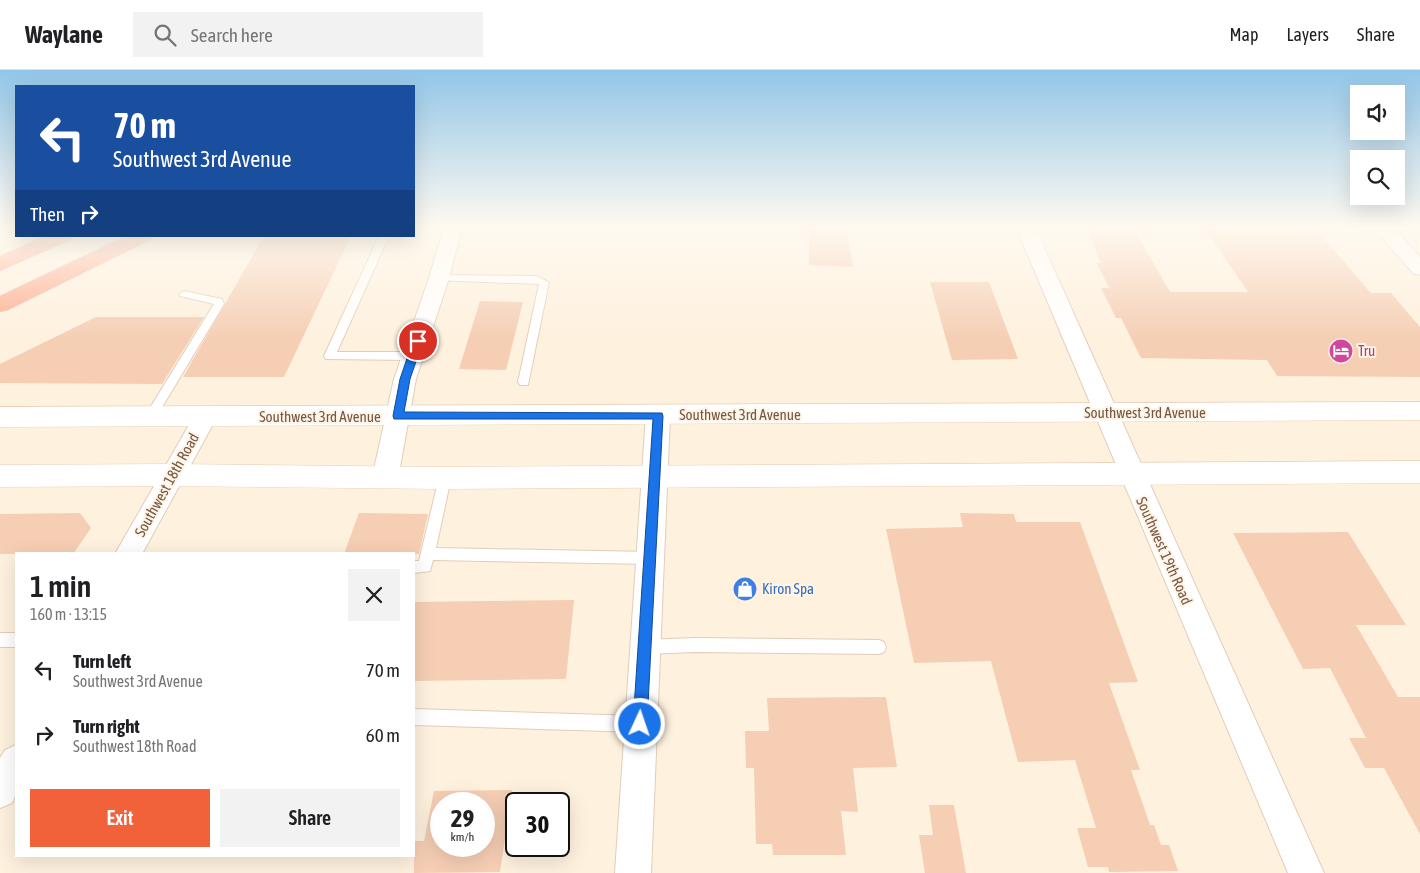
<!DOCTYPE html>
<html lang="en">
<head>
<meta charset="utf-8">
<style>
	body { margin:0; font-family:"Asap Condensed",sans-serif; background:#f2f2f2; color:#202124; height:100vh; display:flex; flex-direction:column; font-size:19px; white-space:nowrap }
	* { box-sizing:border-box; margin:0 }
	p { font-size:16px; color:#757577 }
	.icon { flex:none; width:28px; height:28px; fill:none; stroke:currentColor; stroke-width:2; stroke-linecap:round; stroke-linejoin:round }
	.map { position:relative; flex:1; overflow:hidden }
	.sheet { position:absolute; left:15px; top:482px; width:400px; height:305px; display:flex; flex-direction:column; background:#fff; border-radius:0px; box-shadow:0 5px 20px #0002 }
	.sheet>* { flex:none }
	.guide { position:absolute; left:15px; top:15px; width:400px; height:152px; border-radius:0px; box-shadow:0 5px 20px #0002; background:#1a4fa0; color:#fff; overflow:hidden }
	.tools { position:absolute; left:1350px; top:15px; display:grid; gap:10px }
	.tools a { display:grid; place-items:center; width:55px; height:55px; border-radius:0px; background:#fff; box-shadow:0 5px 20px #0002; font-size:25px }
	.speed { position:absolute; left:430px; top:722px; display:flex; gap:10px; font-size:25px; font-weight:700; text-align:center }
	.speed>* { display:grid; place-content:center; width:65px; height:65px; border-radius:50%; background:#fff; box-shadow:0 5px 20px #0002; line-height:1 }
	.speed small { font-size:12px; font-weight:400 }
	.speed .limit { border:2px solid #111; border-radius:8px; background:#fff; color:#111 }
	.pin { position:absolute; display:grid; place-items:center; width:42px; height:42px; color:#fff; margin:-21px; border:2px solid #fff; border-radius:50%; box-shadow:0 1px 5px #0007 }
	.me { position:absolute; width:55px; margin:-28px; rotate:3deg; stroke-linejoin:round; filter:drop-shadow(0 0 4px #0008) }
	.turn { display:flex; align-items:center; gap:18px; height:105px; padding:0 15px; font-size:22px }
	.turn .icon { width:65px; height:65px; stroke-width:2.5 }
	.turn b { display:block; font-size:35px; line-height:42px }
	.then { display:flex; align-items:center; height:48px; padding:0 15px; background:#0003; gap:10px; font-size:19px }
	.round { display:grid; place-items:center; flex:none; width:52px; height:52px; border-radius:0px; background:#f2f2f2 }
	.overview { display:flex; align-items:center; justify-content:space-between; height:85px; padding:0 15px }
	h1 { font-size:30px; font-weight:600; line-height:38px }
	.cta { display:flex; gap:10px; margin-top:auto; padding:10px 15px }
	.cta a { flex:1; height:58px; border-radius:0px; background:#f1623a; color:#fff; font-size:20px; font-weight:600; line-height:58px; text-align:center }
	.cta a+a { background:#f2f2f2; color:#202124 }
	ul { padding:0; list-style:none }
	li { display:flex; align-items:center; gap:15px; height:65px; padding:0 15px }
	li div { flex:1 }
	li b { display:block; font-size:19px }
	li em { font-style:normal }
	header { display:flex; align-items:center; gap:30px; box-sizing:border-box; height:70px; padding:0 25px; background:#fff; border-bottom:1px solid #e0e0e0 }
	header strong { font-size:24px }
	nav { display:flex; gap:28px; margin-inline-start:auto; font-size:18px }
	.search { width:350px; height:45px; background:#f2f2f2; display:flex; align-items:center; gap:12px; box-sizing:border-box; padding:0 18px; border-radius:0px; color:#757577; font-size:19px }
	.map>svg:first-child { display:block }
	.building { fill:#f5ceb4; fill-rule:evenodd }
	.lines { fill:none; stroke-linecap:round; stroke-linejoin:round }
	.service-casing { stroke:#e2cdba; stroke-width:2 }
	.minor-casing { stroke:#e2cdba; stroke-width:2 }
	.secondary-casing { stroke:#e9d0b9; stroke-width:1 }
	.motorway-casing { stroke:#ded6d2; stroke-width:1 }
	.service { fill:#fff; fill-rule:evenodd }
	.minor { fill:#fff; fill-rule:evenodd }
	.secondary { fill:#fff; fill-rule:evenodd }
	.motorway { fill:#fdac90; fill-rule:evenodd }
	.route { fill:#1a73e8; stroke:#114b97 }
	.labels { text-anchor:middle; stroke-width:4; stroke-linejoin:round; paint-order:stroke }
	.hotel-label { font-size:15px; fill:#b23c85; stroke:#fff5e6; text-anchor:start }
	.street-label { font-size:15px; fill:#755645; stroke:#fff5e6 }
	.shop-label { font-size:15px; fill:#366cbe; stroke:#fff5e6; text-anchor:start }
</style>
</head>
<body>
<header>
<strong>Waylane</strong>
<div class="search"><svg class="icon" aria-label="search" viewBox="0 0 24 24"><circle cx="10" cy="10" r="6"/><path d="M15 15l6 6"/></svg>Search here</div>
<nav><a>Map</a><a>Layers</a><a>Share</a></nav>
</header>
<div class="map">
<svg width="1420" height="803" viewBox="0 0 1420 803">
	<rect width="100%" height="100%" fill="#fef1de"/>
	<g class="building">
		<polygon points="809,157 846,157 853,197 809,195"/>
		<polygon points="1091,157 1133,157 1170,222 1248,222 1204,157 1314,157 1371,223 1391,223 1420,257 1420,307 1277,306 1267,290 1141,288 1121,248 1116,248 1101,218 1109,218 1097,193 1101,193 1089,163 1094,163"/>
		<polygon points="264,166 351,166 284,307 183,307"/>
		<polygon points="930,212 989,212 1018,289 952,290"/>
		<polygon points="480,231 523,232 506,300 459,299"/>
		<polygon points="96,247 204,247 162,314 0,313 0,294"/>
		<polygon points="80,443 91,458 73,484 0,484 0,444"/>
		<polygon points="359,443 428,444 419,484 344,484"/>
		<polygon points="960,443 1014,444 1016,452 1080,452 1138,612 1109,613 1140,700 1131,700 1150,755 1154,755 1161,775 1169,775 1178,801 1109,802 1108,797 1088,797 1077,758 1096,758 1075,690 1018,692 991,591 914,593 886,459 963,457"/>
		<polygon points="1348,462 1406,555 1356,555 1398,627 1420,627 1420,764 1384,698 1365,698 1349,668 1366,668 1330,598 1303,599 1233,463"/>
		<polygon points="574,530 566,609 414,611 414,532"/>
		<polygon points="886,627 897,697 853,698 858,742 841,741 846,785 773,785 772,774 756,774 754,698 746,698 745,661 769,661 767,628"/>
		<path d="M512 720 500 802 414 803V771H424L434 721ZM441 734H484V776H441Z"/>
		<polygon points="929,735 954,735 966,803 925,803 919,765 933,765"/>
	</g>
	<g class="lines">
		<defs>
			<g id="service">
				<polygon points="379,166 389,166 337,282 412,282 418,286 412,290 326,289 324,286"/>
				<polygon points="439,205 536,206 549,212 528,315 520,315 518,312 539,214 435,210 435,206"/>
				<polygon points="184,221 222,229 224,234 155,349 151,350 145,346 214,234 180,226 179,224"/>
				<polygon points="445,403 449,405 451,408 436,478 650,482 655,484 657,488 655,492 650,494 433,490 430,501 414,503 414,491 419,491 439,408 441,405"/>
				<rect x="0" y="563" width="16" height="14"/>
				<polygon points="695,568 879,570 884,572 886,577 884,582 879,584 695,582 645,584 640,582 638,577 640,572 645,570"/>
				<polygon points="414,639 640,646 646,649 648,654 646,659 640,662 414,655"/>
			</g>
			<g id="minor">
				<polygon points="444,157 462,157 449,208 416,309 398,408 394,415 385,418 376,415 372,408 394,309 429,208"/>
				<polygon points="1016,157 1035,157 1324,803 1288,803"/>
				<polygon points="1373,157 1393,157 1420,187 1420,205 1413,203"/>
				<polygon points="658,336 666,339 670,345 651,803 615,803 646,345 650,339"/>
				<polygon points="205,338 213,341 217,347 142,484 115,484 197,341"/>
				<polygon points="16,675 16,724 12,733 0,738 0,688 5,680"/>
			</g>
			<g id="secondary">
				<polygon points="1420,332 1420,350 0,357 0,337"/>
				<polygon points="1420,391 1420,413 445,419 172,416 0,417 0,395 172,394 445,397"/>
			</g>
			<g id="motorway">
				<polygon points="45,166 73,166 70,170 0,201 0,186"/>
				<polygon points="126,166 153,166 150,170 8,240 0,242 0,226"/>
			</g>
		</defs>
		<use href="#service" class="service-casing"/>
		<use href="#minor" class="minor-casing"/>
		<use href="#secondary" class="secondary-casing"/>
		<use href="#motorway" class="motorway-casing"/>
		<use href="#service" class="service"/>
		<use href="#minor" class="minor"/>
		<use href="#secondary" class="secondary"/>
		<use href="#motorway" class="motorway"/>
	</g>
	<linearGradient id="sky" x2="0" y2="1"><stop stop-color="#92c6e8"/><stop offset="0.58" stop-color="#fff9f0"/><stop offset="1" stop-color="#fff9f0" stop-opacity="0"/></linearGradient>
	<rect width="1420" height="270" fill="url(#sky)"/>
	<polygon class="route" points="418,267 423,271 410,309 404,342 662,343 663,346 647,654 645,659 640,661 635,659 633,654 653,349 394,349 393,346 400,309 413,271"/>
	<defs>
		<symbol id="hotel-disc" viewBox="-11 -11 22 22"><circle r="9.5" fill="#d1479c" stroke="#fff5e6"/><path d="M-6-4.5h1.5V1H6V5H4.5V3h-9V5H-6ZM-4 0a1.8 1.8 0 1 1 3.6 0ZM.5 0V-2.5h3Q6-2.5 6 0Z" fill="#fff"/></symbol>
		<symbol id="shop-disc" viewBox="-11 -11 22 22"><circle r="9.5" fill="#3f7fe0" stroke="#fff5e6"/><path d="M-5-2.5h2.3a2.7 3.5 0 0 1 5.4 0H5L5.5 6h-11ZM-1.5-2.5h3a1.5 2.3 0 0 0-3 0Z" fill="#fff"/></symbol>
	</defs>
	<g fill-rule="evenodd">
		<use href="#hotel-disc" x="1327" y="267" width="28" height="28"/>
		<use href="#shop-disc" x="731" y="505" width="28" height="28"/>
	</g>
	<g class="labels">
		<g class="hotel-label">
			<text x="1358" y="286">Tru</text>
		</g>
		<g class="street-label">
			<text x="1145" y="348">Southwest 3rd Avenue</text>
			<text x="740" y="350">Southwest 3rd Avenue</text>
			<text x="320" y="352">Southwest 3rd Avenue</text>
			<text transform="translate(167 415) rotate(-61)" y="5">Southwest 18th Road</text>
			<text transform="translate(1164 481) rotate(66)" y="5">Southwest 19th Road</text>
		</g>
		<g class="shop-label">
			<text x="762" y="524">Kiron Spa</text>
		</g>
	</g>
</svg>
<div class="tools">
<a><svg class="icon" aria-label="sound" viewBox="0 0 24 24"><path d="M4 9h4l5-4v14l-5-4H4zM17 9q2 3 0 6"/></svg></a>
<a><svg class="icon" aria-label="search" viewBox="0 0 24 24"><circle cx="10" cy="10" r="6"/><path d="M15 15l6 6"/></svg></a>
</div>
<div class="speed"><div>29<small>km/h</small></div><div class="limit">30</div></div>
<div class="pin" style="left:418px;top:271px;background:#d93025"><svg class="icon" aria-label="arrive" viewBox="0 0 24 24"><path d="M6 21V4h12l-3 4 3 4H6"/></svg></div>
<svg class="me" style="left:640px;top:654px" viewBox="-20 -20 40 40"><circle r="17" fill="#1a73e8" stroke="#fff" stroke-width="3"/><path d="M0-11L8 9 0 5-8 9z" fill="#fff"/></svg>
<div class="guide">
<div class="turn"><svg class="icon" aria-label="left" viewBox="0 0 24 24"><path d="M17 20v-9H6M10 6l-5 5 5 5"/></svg><div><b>70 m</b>Southwest 3rd Avenue</div></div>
<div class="then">Then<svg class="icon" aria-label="right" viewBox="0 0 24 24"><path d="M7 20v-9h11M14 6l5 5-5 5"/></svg></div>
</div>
<section class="sheet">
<div class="overview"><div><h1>1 min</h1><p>160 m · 13:15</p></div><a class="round"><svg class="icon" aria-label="close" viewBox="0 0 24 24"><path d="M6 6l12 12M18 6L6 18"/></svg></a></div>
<ul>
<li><svg class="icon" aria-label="left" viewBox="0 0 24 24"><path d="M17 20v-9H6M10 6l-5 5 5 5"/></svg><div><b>Turn left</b><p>Southwest 3rd Avenue</p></div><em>70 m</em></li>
<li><svg class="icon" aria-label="right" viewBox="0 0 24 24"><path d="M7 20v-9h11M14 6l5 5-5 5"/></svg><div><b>Turn right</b><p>Southwest 18th Road</p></div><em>60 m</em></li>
</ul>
<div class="cta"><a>Exit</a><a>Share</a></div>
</section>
</div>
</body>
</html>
